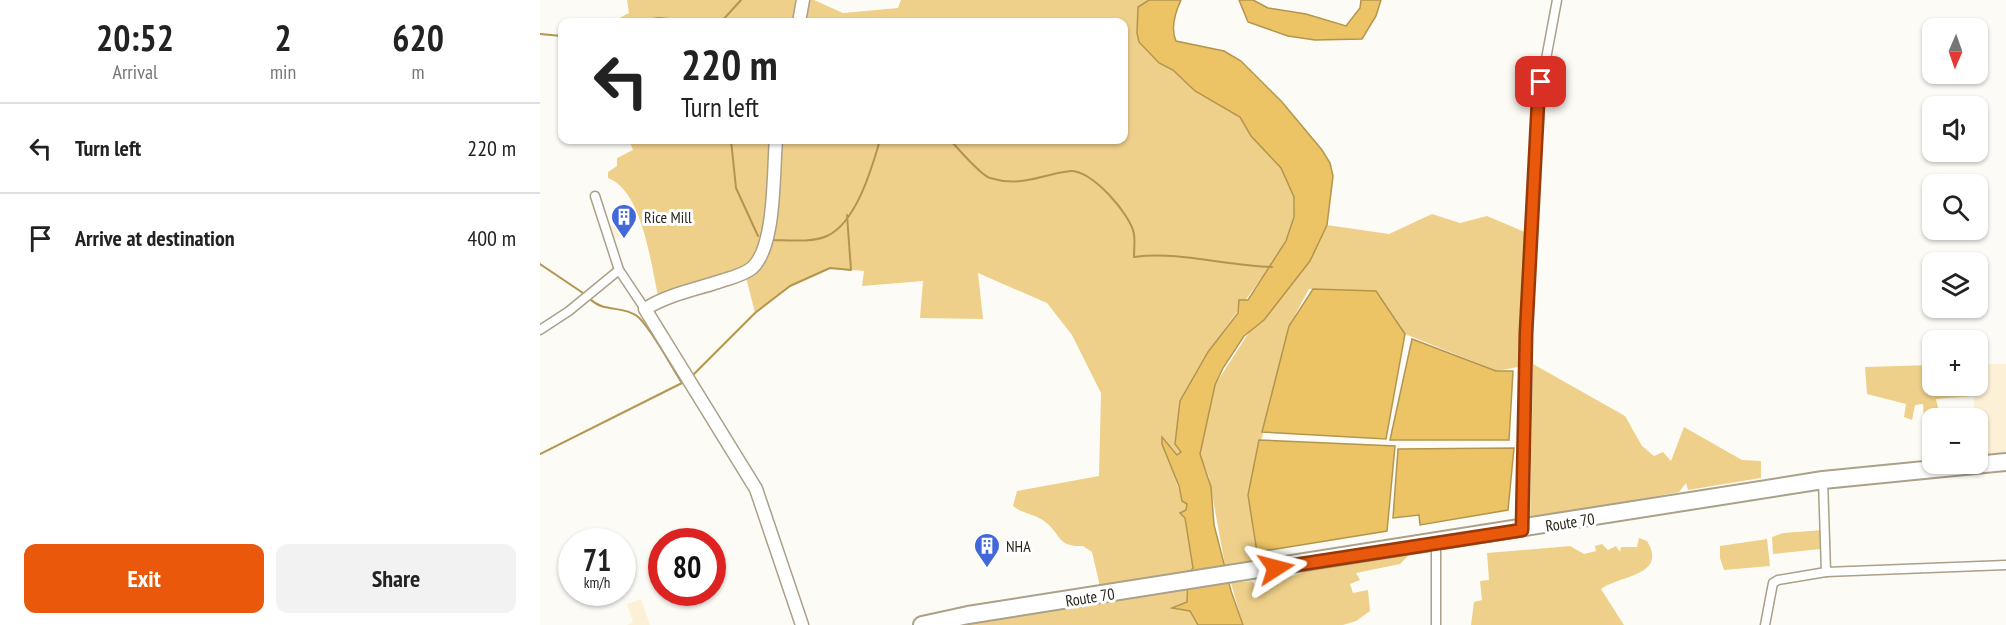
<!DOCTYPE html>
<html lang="en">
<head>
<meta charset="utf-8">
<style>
	body { margin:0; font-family:"PT Sans Narrow",sans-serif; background:#f2f2f2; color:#222; height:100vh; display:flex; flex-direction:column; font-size:22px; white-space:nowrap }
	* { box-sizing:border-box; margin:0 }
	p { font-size:20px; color:#767676 }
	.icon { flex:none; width:33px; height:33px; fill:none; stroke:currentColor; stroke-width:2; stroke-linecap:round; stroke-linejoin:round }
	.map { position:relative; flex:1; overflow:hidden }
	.panel { display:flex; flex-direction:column; background:#fff; width:540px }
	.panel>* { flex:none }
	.top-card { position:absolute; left:18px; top:18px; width:570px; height:126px; border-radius:12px; box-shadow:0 2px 4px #0004; background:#fff; color:#222; overflow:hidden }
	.needle { width:39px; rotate:182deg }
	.controls { position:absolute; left:1382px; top:18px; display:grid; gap:12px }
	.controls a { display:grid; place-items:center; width:66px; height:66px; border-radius:12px; background:#fff; box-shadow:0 2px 4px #0004; font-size:30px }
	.speed { position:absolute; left:18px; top:528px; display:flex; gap:12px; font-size:30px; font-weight:700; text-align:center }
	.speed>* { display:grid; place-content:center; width:78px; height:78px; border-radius:50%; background:#fff; box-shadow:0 2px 4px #0004; line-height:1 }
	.speed small { font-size:15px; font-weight:400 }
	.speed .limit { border:9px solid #d22; background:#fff; color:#111 }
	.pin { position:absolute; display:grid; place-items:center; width:51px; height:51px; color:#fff; margin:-26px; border-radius:12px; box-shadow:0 3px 9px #0006 }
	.me { position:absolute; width:66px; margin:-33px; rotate:81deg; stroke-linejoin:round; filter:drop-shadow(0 0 4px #0008) }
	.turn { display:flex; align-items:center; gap:21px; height:126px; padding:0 24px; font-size:27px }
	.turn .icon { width:78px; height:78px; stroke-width:2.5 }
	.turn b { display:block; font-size:42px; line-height:51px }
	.eta { display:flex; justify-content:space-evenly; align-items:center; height:102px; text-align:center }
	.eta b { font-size:36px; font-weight:600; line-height:42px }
	.primary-button { display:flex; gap:12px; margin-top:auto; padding:12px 24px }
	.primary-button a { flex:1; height:69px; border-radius:12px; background:#ea580c; color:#fff; font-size:24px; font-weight:600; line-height:69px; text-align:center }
	.primary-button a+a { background:#f2f2f2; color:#222 }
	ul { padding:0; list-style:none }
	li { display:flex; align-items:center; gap:18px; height:90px; padding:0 24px; border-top:2px solid #e0e0e0 }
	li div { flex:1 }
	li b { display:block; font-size:22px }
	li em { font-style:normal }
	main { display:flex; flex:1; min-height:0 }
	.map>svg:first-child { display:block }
	.built { fill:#fcf1d6 }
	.green { fill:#efd08a }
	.water { fill:#edc465; stroke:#b3954f; stroke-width:1.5 }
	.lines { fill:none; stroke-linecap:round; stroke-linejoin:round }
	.stream { stroke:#b3954f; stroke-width:2 }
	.street-casing { stroke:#aba088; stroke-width:11 }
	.secondary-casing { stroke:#aba088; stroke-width:15 }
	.highway-casing { stroke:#aba088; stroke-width:20 }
	.street { stroke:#fff; stroke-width:8 }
	.secondary { stroke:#fff; stroke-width:12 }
	.highway { stroke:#fff; stroke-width:16 }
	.route-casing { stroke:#983908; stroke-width:15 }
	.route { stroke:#ea580c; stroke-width:10 }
	.labels { text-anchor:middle; stroke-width:6; stroke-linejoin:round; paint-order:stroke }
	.poi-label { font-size:16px; fill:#2b271d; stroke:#fff; text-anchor:start }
	.street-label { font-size:16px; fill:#2b271d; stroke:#fff }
</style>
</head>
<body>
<main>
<section class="panel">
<div class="eta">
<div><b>20:52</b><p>Arrival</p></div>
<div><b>2</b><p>min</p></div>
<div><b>620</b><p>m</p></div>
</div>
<ul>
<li><svg class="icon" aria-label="left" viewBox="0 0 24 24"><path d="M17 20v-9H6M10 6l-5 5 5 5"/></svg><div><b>Turn left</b></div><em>220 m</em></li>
<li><svg class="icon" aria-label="arrive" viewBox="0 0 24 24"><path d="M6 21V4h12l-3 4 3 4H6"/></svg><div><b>Arrive at destination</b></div><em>400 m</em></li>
</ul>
<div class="primary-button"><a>Exit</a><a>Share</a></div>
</section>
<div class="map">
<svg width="1466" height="625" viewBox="0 0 1466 625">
	<rect width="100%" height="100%" fill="#fdfbf6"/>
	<g class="built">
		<polygon points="88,219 92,228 88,230 89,233 71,240 66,228"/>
		<polygon points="1437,364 1466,364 1466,452 1437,455 1433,386 1437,386"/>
		<polygon points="101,599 110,625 87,625 93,622 87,604"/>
	</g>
	<g class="green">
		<path d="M87 0H274L303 13 358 8 361 0H609L598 7 597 33 599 42 619 63 633 70 655 91 700 117 711 136 741 168 754 197 755 206 751 229 738 255 668 352 640 401 635 444 641 452 638 455 623 438 642 500 647 504 645 518 653 568 648 574 647 602 633 607 650 611 658 625H382L562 595 552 552 543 546C516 547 522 534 504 521 495 514 483 514 473 506L477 491 559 476 561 393 532 335 507 303 438 273 443 319 380 318 383 281 322 286 324 271 290 268 250 286 215 313 207 281 203 274 119 300C111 266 103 191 68 178V172L77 166V158L93 150 89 140H584V22H71L89 13Z"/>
		<polygon points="892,214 920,223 947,216 987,233 978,367 957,371 865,334 836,291 769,289 749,326 708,495 719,563 686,571 669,477 660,455 675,385 713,326 760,271 787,225 849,234"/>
		<polygon points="993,364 1085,416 1102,446 1114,456 1123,452 1131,461 1144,427 1202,460 1221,461 1221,478 1148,490 1146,483 1139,492 990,520"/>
		<polygon points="1392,365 1392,386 1433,386 1433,396 1396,399 1399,412 1392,421 1384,421 1383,404 1375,405 1372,420 1364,417 1366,404 1327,394 1325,367"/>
		<polygon points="1283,530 1280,549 1233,554 1232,537 1243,533"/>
		<path d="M1099 538 1107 541C1128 576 1080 575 1061 589L1084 625H931L934 602 942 600 940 581 949 580 947 553 1030 546 1044 554 1056 551 1055 546 1062 544 1068 550 1076 546 1080 552 1081 547H1097Z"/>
		<polygon points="1227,539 1230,566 1184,570 1180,558 1180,546"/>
		<path d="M872 552 860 564 816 573 820 580 810 584 813 593 828 590 830 611 816 621 803 625H703L691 583 712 581 719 591 729 590C745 568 842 557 872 552Z"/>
	</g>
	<g class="water">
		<path d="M609 0H641C635 13 630 28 636 41L684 51 701 61 742 102 782 150 790 163 793 176 787 225 770 261 724 320 704 336 683 368 675 385 660 454 671 487 674 525 691 591 703 625H658L650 611 632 608 647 602 648 574 653 568 645 518 640 513 646 510 647 504 642 501 639 486 622 444V437L637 455 641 452 635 444 640 401 668 352 698 313 699 300H708L746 241 754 217V197L741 168 711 136 700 117 655 91 633 70 619 63 599 42 597 33 598 7Z"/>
		<polygon points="699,0 713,0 728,8 766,14 806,26 820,8 821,0 841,0 836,16 822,39 775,40 748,36 708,22"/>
		<polygon points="773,289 836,291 865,334 846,439 722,432 749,326"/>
		<polygon points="872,339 956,371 973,371 969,440 850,440"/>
		<polygon points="719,440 855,446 847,531 717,552 708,495"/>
		<polygon points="974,448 968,510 880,525 879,515 853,518 858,449"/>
	</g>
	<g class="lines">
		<g class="stream">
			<polyline points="89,22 119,18 160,22"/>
			<polyline points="181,22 201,0"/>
			<polyline points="0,34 22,36"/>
			<polyline points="191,140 196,188 218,236"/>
			<path d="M410 140C419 149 439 174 450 178 482 188 501 174 531 171 552 170 591 215 594 234 595 241 594 250 594 257 641 251 685 266 732 267"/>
			<path d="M230 240C246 240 272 243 287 236 316 223 332 168 340 140"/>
			<polyline points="0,264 46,295"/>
			<polyline points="152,376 215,313 250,286 290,268 311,270 307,215"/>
			<path d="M0 454 142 383C132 368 110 326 97 316 82 305 64 313 50 299"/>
		</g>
		<defs>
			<g id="street">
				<polyline points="55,196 79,270 105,309"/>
				<polyline points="0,330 29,311 79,270"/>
				<polyline points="1283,480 1286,572 1466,565"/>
				<polyline points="982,529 986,333 998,102 1017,0"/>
				<polyline points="896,625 896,542"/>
				<polyline points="1225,625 1233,583 1238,580 1286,572"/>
			</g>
			<g id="secondary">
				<polyline points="259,22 263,0"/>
				<path d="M236 140C233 171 236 247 212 268 202 276 189 278 178 282 153 290 127 295 105 309L216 489 262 625"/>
			</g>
			<polyline id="highway" points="382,625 428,615 1283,480 1466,462"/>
		</defs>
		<use href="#street" class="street-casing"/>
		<use href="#secondary" class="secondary-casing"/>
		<use href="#highway" class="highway-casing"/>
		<use href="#street" class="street"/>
		<use href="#secondary" class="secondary"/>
		<use href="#highway" class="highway"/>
	</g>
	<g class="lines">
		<defs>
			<polyline id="route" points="736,568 982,530 986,333 998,102 1001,82"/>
		</defs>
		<use href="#route" class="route-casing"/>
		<use href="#route" class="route"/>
	</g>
	<defs>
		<symbol id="building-pin" viewBox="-11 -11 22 30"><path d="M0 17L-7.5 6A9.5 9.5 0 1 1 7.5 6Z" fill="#4268da" stroke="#fff"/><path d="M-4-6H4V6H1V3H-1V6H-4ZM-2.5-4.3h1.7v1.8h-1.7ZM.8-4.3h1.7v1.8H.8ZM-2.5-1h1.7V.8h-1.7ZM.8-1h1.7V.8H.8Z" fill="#fff"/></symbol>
	</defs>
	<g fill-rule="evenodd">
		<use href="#building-pin" x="69" y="202" width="30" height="40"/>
		<use href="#building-pin" x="432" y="531" width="30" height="40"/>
	</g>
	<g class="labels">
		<g class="poi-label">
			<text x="104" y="223">Rice Mill</text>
			<text x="466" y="552">NHA</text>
		</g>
		<g class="street-label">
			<text transform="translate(1030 522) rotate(-9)" y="6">Route 70</text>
			<text transform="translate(550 597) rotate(-9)" y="6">Route 70</text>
		</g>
	</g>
</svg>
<div class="controls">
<a><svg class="needle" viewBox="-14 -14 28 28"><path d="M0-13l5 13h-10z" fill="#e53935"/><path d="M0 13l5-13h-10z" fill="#767676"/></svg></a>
<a><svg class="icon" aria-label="sound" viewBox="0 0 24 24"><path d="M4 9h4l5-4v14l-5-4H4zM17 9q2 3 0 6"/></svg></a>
<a><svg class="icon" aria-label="search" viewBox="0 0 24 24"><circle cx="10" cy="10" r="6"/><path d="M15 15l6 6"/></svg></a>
<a><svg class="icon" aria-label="layers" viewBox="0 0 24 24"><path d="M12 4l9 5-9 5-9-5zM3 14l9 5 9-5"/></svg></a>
<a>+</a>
<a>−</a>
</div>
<div class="speed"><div>71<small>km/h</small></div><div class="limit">80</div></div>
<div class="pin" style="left:1001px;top:82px;background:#d93025"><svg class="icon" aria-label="arrive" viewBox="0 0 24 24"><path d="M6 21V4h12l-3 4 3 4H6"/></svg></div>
<svg class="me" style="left:736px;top:568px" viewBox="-20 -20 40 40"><path d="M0-17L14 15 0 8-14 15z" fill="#ea580c" stroke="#fff" stroke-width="4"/></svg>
<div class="top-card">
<div class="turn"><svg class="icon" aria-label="left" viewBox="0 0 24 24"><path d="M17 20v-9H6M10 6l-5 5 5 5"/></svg><div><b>220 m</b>Turn left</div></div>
</div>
</div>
</main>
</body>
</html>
